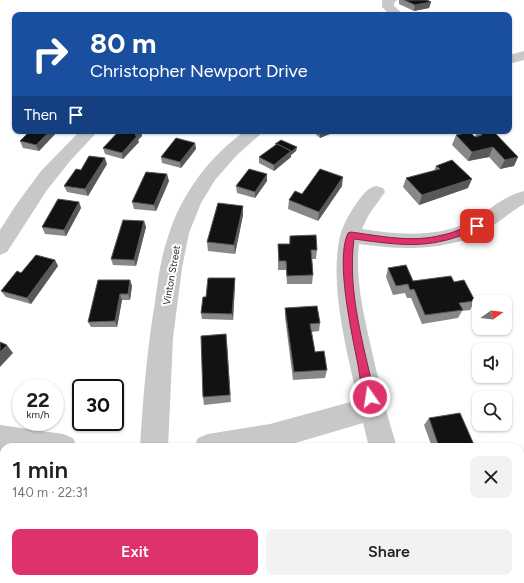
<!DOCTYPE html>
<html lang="en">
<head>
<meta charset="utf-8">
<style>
	body { margin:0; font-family:Figtree,sans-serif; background:#f2f2f2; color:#202124; height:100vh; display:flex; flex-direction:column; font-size:15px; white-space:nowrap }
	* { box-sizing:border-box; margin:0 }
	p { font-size:13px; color:#757577 }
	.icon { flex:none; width:22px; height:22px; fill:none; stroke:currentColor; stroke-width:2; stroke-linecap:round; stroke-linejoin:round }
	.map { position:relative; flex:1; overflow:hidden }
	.side { position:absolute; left:0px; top:443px; width:524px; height:140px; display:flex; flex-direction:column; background:#fff; border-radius:12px 12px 0 0; box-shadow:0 1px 3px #0004 }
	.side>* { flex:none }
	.banner { position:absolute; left:12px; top:12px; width:500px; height:122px; border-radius:8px; box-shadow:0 1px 3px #0004; background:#1a4fa0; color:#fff; overflow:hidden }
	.needle { width:26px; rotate:76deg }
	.tools { position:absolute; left:472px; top:295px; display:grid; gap:8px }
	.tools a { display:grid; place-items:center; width:40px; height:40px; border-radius:8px; background:#fff; box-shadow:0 1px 3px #0004; font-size:20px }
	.speed { position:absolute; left:12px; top:379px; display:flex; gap:8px; font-size:20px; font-weight:700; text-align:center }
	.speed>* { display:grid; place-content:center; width:52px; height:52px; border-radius:50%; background:#fff; box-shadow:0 1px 3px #0004; line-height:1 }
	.speed small { font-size:10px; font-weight:400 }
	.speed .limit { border:2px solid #111; border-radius:6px; background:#fff; color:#111 }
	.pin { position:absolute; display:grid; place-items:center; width:34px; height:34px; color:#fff; margin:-17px; border-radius:8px; box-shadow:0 2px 6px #0006 }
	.me { position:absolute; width:44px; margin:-22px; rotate:347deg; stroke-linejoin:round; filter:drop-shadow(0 0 3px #0008) }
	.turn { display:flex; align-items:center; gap:14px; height:84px; padding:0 12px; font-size:18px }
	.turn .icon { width:52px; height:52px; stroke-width:2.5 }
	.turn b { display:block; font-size:28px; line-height:34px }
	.then { display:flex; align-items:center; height:38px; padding:0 12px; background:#0003; gap:8px; font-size:15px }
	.round { display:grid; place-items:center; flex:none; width:42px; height:42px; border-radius:8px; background:#f2f2f2 }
	.headline { display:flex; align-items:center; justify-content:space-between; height:68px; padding:0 12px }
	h1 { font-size:24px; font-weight:600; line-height:30px }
	.button { display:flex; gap:8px; margin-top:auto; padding:8px 12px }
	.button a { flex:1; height:46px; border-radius:8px; background:#de326d; color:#fff; font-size:16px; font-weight:600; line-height:46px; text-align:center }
	.button a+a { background:#f2f2f2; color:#202124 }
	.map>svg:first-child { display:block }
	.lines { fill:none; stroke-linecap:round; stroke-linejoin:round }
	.minor { fill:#c8c8c8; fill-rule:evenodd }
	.wall { fill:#888 }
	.shaded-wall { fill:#595959 }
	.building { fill:#121212; stroke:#595959 }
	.route { fill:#de326d; stroke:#902047 }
	.labels { text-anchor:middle; stroke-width:4; stroke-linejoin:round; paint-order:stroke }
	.street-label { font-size:10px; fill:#2b2b2b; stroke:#fff }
</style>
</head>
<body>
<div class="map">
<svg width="524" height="583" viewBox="0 0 524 583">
	<rect width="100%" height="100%" fill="#fff"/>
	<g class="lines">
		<g class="minor">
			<polygon points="382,0 397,0 394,3 394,6 404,15 390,15 382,7"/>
			<polygon points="524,51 524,60 509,64 509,55"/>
			<polygon points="80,131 98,131 70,161 47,190 7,252 0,255 0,230 16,205 41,171"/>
			<path d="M245 131H264L237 155 215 180 201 203 189 233 182 268 173 338 168 447H140C143 398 147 350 155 302 158 279 161 256 169 234 182 193 210 156 245 131Z"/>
			<path d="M376 186 383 188 385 192 368 216 362 229C398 235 437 238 471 221 489 211 503 196 524 191V204C510 212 499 223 486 230 447 252 402 250 359 244 355 277 363 311 370 343 378 378 386 413 397 447H369L363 423 282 447H194L198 438 208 434 270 424 358 400C347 353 329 284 340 236 343 225 349 214 356 204 362 196 367 188 376 186Z"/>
			<polygon points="0,425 63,434 73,438 77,447 4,447 4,452 0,451"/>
			<rect x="143" y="579" width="32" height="4"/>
			<polygon points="410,579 442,579 443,583 411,583"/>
		</g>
	</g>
	<g class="wall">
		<polygon points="399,0 427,0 431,2 429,8 414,11 399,4"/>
		<polygon points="30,131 58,131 39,151 23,148 20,141"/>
		<polygon points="123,131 141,131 142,136 138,140 139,142 123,159 105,154 103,148"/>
		<polygon points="312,131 337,131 320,138"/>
		<polygon points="477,131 493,131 518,157 514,166 500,169 489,157 468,161 452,145 456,135 475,137"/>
		<polygon points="195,143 196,149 181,168 162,163 161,157"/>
		<polygon points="297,147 296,151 291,155 291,157 274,171 259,163 259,157"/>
		<polygon points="107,164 88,196 67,192 64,186 81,170"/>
		<polygon points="436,166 468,188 419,205 403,187 406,178 434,171"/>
		<polygon points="267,174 267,181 255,198 237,193 236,186"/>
		<polygon points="169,181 156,211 134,209 132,202"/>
		<polygon points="342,186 318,221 288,209 289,200 302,194"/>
		<polygon points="79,202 81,208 66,236 45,234 42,227"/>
		<polygon points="243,206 243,215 235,254 208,251 207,242"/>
		<polygon points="144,221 146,227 136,266 113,265 111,259"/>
		<polygon points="290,236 317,250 316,259 312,259 313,275 312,284 287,284 286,270 278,270 278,244 289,244"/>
		<polygon points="55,260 58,266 31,304 6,297 1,291 21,273"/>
		<polygon points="388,268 413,281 454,282 475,301 470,310 462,311 458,318 422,324 411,298 407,298 405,293 393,295 386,277"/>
		<polygon points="235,278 235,284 233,320 202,319 201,313 206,297"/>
		<polygon points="130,280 132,286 130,300 122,300 117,327 91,327 88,322"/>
		<polygon points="285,308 320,323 319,331 312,332 315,352 327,370 325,378 293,380 285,317"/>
		<polygon points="227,342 231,402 204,405 203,397"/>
		<polygon points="429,418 475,447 432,447 424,425"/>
		<polygon points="330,579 385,579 386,583 331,583"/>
	</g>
	<g class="shaded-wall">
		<polygon points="431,2 429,8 414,11 415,5"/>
		<polygon points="50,131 58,131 39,151 36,145"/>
		<polygon points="139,131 141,131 142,136 138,140 139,142 123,159 122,153"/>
		<polygon points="320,131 337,131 320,138"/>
		<polygon points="195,143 196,149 181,168 180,162"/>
		<polygon points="297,147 296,151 291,155 291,157 274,171 274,165 291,151"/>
		<polygon points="493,147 489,157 468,161 472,152"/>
		<polygon points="518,157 514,166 500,169 505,160"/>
		<polygon points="105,158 107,164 88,196 85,189"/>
		<polygon points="167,174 169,181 156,211 154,205"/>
		<polygon points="267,174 267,181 255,198 255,192"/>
		<polygon points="343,177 342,186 318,221 319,212"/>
		<polygon points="472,179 468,188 419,205 422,195"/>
		<polygon points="79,202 81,208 66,236 64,230"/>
		<polygon points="243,206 243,215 235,254 234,245"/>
		<polygon points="144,221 146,227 136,266 134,260"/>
		<polygon points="55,260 58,266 31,304 27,298"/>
		<polygon points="235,278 235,284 233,320 232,314"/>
		<polygon points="130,280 132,286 130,300 128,294"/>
		<polygon points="120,294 122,300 117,327 115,321"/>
		<polygon points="7,345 13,353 0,367 0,352"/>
	</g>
	<g class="building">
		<polygon points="404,0 427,0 431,2 415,5"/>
		<polygon points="30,131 50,131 36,145 20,141"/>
		<polygon points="119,131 122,132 123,131 139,131 135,135 137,136 122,153 103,148"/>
		<polygon points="478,131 493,131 518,157 505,160 493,147 472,152 456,135 470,132 475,137 482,135"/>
		<polygon points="176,138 195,143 180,162 161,157"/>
		<polygon points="281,140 297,147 291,152 291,151 277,144 275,144"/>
		<polygon points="277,144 291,151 274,165 259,157"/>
		<polygon points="89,156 105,158 85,189 64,186 76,169 81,170"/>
		<polygon points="452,160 472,179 422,195 406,178 440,169 436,166"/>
		<polygon points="249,169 267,174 255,192 236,186"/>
		<polygon points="320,169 343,177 319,212 289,200 295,191 302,194"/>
		<polygon points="146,172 167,174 154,205 132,202"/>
		<polygon points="58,199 79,202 64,230 42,227"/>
		<polygon points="218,203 243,206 234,245 207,242"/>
		<polygon points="123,220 144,221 134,260 111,259"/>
		<polygon points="316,235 317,250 311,250 313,275 287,276 286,261 279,261 278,244 290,244 290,236"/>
		<polygon points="36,255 55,260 27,298 1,291 17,271 21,273"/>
		<polygon points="406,265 413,281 451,276 454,282 464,280 475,301 459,303 463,310 425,315 414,289 410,290 408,284 396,286 388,268"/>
		<polygon points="208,278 235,278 232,314 201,313 203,297 206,297"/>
		<polygon points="98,280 130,280 128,294 120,294 115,321 88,322"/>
		<polygon points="317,306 320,323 310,324 315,352 324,351 327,370 294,372 285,308"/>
		<polygon points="226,334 230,395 203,397 201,336"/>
		<polygon points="0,342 7,345 0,352"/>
		<polygon points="460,413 475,447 439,447 429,418"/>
		<polygon points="333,579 385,579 386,583 335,583"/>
	</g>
	<path class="route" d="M477 223 481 226 480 228C431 250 406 246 354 239 347 292 364 346 375 397L373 401 370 402 366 401C361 390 360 376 358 365 352 334 335 260 348 233L351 232C381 236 412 243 442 235 455 233 465 226 477 223Z"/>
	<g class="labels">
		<g class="street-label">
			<text transform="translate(171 275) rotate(-80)" y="4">Vinton Street</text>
		</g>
	</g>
</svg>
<div class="tools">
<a><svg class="needle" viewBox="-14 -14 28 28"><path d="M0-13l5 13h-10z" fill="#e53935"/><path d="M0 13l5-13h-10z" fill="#757577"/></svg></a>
<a><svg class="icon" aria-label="sound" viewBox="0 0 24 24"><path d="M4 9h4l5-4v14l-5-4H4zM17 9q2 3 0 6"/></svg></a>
<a><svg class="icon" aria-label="search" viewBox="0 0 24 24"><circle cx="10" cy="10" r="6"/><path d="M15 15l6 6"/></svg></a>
</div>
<div class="speed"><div>22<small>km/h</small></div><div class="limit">30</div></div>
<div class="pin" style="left:477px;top:226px;background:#d93025"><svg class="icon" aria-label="arrive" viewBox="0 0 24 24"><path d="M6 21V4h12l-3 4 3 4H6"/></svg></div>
<svg class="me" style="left:370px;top:397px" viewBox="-20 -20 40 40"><circle r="17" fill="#de326d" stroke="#fff" stroke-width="3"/><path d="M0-11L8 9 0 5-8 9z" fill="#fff"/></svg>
<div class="banner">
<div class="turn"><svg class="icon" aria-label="right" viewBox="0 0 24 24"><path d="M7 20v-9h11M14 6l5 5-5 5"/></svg><div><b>80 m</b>Christopher Newport Drive</div></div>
<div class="then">Then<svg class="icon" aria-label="arrive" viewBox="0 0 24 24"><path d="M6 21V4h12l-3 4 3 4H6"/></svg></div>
</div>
<section class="side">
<div class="headline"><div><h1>1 min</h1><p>140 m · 22:31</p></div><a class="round"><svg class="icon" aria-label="close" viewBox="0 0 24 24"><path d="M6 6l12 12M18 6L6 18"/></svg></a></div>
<div class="button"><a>Exit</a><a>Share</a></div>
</section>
</div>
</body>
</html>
